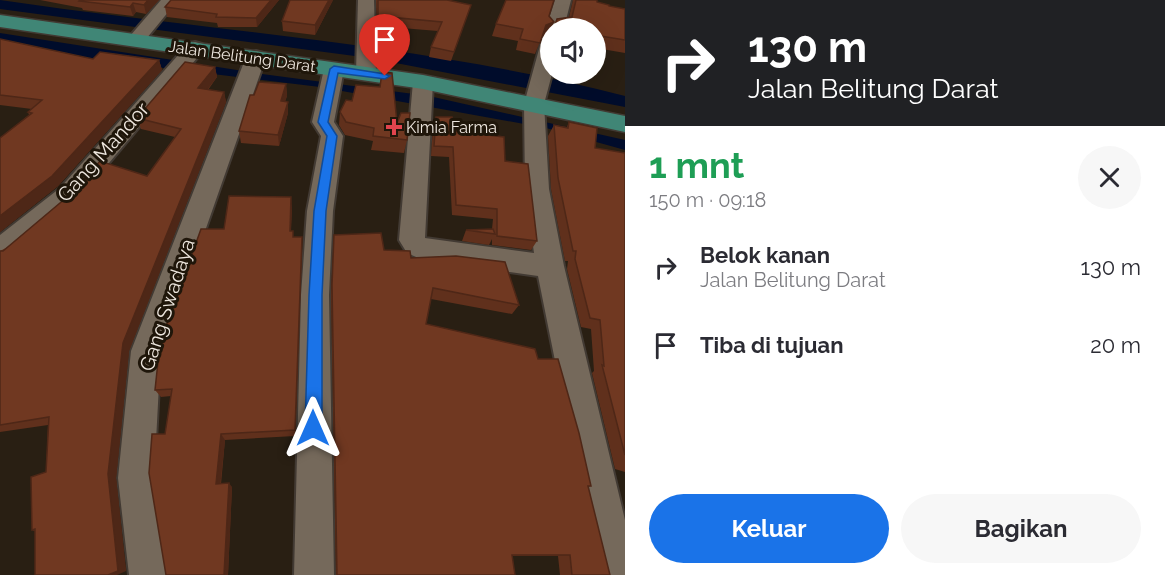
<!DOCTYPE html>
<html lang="id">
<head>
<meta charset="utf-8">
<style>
	body { margin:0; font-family:Raleway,sans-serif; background:#f7f7f7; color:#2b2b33; height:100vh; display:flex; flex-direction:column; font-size:22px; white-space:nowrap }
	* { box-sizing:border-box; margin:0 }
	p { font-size:20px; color:#7c7c81 }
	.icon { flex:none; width:33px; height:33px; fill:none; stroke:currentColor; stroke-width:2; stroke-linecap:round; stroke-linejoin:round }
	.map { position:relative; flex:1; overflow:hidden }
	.drawer { display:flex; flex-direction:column; background:#fff; width:540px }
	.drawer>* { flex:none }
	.hud { background:#202124; color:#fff; overflow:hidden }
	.fabs { position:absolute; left:540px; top:18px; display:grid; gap:12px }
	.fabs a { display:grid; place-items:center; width:66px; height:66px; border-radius:50%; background:#fff; box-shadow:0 6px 24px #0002; font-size:30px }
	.pin { position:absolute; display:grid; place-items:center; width:51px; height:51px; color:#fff; margin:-62px -26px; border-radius:50% 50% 50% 0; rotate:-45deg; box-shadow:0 0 6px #0007 }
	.pin .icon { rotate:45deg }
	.me { position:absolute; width:66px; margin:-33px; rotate:0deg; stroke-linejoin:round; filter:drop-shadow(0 0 4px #0008) }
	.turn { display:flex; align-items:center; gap:21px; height:126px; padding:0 24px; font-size:27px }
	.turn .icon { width:78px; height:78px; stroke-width:2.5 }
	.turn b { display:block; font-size:42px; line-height:51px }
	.round { display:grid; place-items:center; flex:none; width:63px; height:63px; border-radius:32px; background:#f7f7f7 }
	.headline { display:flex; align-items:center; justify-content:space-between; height:102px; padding:0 24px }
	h1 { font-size:36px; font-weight:700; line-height:45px; color:#1e9e55 }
	.button { display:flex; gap:12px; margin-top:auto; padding:12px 24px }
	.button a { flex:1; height:69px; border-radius:36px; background:#1a73e8; color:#fff; font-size:24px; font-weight:700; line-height:69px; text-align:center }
	.button a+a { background:#f7f7f7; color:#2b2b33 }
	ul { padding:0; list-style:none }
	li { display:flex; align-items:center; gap:18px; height:78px; padding:0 24px }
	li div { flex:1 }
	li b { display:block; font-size:22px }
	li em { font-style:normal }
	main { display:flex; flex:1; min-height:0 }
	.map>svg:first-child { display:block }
	.water { fill:#000c2b }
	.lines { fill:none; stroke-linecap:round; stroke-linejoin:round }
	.minor-casing { stroke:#423a33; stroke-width:4 }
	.primary-casing { stroke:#423a33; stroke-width:3 }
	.minor { fill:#75695b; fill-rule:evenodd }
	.primary { fill:#408676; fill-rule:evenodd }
	.wall { fill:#60301c }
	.shaded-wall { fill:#4e2717 }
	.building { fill:#703821; stroke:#4e2717; stroke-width:1.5 }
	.route { fill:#1a73e8; stroke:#114b97; stroke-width:1.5 }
	.health-dot { fill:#e0444e; stroke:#1f160a; stroke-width:2 }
	.labels { text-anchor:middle; stroke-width:6; stroke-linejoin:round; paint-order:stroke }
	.far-street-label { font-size:16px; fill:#eee7df; stroke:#1f160a }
	.far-poi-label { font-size:16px; fill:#eee7df; stroke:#1f160a; text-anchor:start }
	.street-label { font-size:20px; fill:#eee7df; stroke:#1f160a }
</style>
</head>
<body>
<main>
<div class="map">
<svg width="625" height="575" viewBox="0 0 625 575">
	<rect width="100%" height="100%" fill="#291f13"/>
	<g class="water">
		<path d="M0 0C208 31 420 43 625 96V107L370 58 0 9Z"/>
		<polygon points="0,33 262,74 429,96 625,140 625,150 546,128 320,87 40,53 0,46"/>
	</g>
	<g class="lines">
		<defs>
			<g id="minor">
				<polygon points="161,0 178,0 142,44 130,44 127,40 130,36"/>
				<polygon points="358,0 374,0 376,73 373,77 359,77 356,73"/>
				<polygon points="555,0 571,0 564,28 550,28 550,32 546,28"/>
				<polygon points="550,36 552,74 544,104 549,189 564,266 625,520 625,575 598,575 538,276 423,260 407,253 399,240 413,82 416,78 430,78 433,82 425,238 534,253 525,189 524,104 541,42 543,38"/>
				<polygon points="195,42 202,44 204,48 202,52 78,200 10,258 0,261 0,235 60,188 188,44"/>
				<polygon points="256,51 263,53 266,57 163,351 160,366 154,478 169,575 129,575 118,478 131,351 246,57 249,53"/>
				<polygon points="334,63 341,65 344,69 334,122 343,136 333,211 329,295 334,575 294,575 301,295 307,211 321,136 312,122 324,69 327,65"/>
			</g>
			<polygon id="primary" points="0,15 423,75 625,116 625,132 423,89 0,27"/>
		</defs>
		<use href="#minor" class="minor-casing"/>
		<use href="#primary" class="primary-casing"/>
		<use href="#minor" class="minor"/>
		<use href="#primary" class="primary"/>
	</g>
	<g class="wall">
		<polygon points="40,0 159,0 146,14 136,12 133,16 83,10 82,8"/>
		<polygon points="279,0 257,27 218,27 217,23 167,17 165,7"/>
		<polygon points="333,0 315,35 283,31 282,21"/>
		<polygon points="376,0 448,0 471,5 451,61 429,57 431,47 438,31 377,26"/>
		<polygon points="573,0 597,0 597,2 609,6 625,9 625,53 596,48 596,49 596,28 553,28 557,19 569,17"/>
		<polygon points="549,16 554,22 551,28 550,28 549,34 542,37 535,54 516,50 518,41 492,36 496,24"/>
		<polygon points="0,39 93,59 159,60 162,70 58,186 0,232 0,138 29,115 28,112 32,109 0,105"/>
		<polygon points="215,67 217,77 208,90 224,92 226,102 129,351 116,478 126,571 32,530 46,472 48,425 0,432 0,251 147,176 175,137 141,129 137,118"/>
		<polygon points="286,84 287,96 285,101 288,113 279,146 241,143 239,131 254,95"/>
		<polygon points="340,112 397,123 407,140 404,153 371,150 373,141 345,135 339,125"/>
		<polygon points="436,117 455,131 505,161 537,241 531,250 492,245 492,239 489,245 462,241 466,230 492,229 493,219 452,215 449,157 431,156 433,127"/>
		<polygon points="569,122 595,148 625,153 625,472 615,469 592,373 594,371 591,329 581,327 567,269 568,261 565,261 551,189 548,136 554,125 567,127"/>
		<polygon points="292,208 291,231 293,237 302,237 302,247 295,436 225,440 221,484 232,487 228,575 165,434 171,396 161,397 155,390"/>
		<polygon points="334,235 411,258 519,305 512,314 431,299 426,324 538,359 591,486 588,487 610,575 560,575 558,556 512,556 515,575 336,575 331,295"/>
	</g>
	<g class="shaded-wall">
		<polygon points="148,0 159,0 146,14 144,5"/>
		<polygon points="271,0 279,0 257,27 256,18"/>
		<polygon points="329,0 333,0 315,35 315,25"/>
		<polygon points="133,3 136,12 133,16 130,7"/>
		<polygon points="554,22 551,28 550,28 549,34 541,37 546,25"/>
		<polygon points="159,60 162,70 58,186 0,232 0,216"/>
		<polygon points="215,67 217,77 200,99 198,88"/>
		<polygon points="286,84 287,96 282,112 281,101"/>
		<polygon points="224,92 226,102 129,351 116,478 126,571 117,575 108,575 108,474 123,343"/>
		<polygon points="288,102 288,113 279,146 278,135"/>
		<polygon points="291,197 292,208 290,242 290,231"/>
		<polygon points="302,237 302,247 295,436 295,430"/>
		<polygon points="221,434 225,440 220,488 216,484"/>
		<polygon points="229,483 232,487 228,575 224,575"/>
	</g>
	<g class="building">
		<polygon points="80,0 148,0 144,5 133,3 130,7 79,1"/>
		<polygon points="171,0 271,0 256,18 216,17 217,14 165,7"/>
		<polygon points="290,0 329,0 315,25 282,21"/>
		<polygon points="378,0 447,0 471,5 454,52 431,47 442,22 378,16"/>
		<polygon points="506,0 554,0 549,16 554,22 546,25 540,43 520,39 523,29 496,24"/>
		<polygon points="576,0 597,0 597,2 609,5 609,6 625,9 625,40 601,36 599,43 596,42 596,28 557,28 556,22 557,19 572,17"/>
		<polygon points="0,39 93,59 100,52 159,60 52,176 0,216 0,138 32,113 28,112 42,100 0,95"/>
		<polygon points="185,62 215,67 198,88 224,92 123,343 108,474 118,571 108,575 35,575 35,529 32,530 31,477 46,472 49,417 0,425 0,251 3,251 73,192 100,161 147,176 181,129 137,118"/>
		<polygon points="382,72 392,73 397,123 401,113 410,113 407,140 373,136 374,128 346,122 340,112 346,100 352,101 356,85 380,87"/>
		<polygon points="259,82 286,84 281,101 288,102 278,135 239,131 250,95 254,95"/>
		<polygon points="436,117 452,117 455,131 504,137 505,161 528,164 537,241 497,236 497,209 456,205 453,147 434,146"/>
		<polygon points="569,122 597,128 595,148 625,153 625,455 602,365 604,366 600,320 590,318 575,259 576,251 573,251 558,178 554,125 568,128"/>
		<polygon points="229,196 291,197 290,231 293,231 293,237 302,237 295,430 221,434 216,484 229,483 224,575 166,575 149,473 152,434 165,434 172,389 155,390 160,343 201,229 224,229"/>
		<polygon points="493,229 495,234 466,230"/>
		<polygon points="381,233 384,250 410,251 411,258 456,256 505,262 519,305 433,288 426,324 535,349 538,359 558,359 579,433 591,486 588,486 610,575 572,575 570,555 512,555 515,575 337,575 332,285 334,235"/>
	</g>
	<polygon class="route" points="334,66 385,74 390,76 385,79 338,73 328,122 337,136 326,211 322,295 322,428 319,433 313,436 308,433 305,428 309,295 314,211 327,136 318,122 330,69"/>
	<path class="health-dot" d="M391 118h6v6h6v6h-6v6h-6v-6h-6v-6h6z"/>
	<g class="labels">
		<g class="far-street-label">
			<text transform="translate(242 56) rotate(8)" y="6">Jalan Belitung Darat</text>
		</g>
		<g class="far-poi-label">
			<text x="406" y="133">Kimia Farma</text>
		</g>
		<g class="street-label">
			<text transform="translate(103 152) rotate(-48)" y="7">Gang Mandor</text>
			<text transform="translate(167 305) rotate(-72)" y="7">Gang Swadaya</text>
		</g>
	</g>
</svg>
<div class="fabs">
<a><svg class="icon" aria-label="sound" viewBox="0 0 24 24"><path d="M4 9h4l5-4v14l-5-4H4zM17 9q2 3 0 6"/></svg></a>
</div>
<div class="pin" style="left:385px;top:76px;background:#d93025"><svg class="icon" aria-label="arrive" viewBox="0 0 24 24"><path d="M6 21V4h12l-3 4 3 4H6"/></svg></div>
<svg class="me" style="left:313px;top:428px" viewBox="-20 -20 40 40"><path d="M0-17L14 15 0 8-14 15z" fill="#1a73e8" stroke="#fff" stroke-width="4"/></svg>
</div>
<section class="drawer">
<div class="hud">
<div class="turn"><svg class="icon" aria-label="right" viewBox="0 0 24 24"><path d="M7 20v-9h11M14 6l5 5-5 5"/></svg><div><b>130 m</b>Jalan Belitung Darat</div></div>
</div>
<div class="headline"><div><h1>1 mnt</h1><p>150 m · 09:18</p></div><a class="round"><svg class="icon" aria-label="close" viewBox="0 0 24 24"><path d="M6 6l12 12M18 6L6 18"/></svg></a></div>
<ul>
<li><svg class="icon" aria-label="right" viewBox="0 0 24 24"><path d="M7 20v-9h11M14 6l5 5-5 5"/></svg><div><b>Belok kanan</b><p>Jalan Belitung Darat</p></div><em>130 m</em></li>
<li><svg class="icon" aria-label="arrive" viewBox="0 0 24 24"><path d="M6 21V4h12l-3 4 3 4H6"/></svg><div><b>Tiba di tujuan</b></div><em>20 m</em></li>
</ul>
<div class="button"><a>Keluar</a><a>Bagikan</a></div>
</section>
</main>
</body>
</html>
